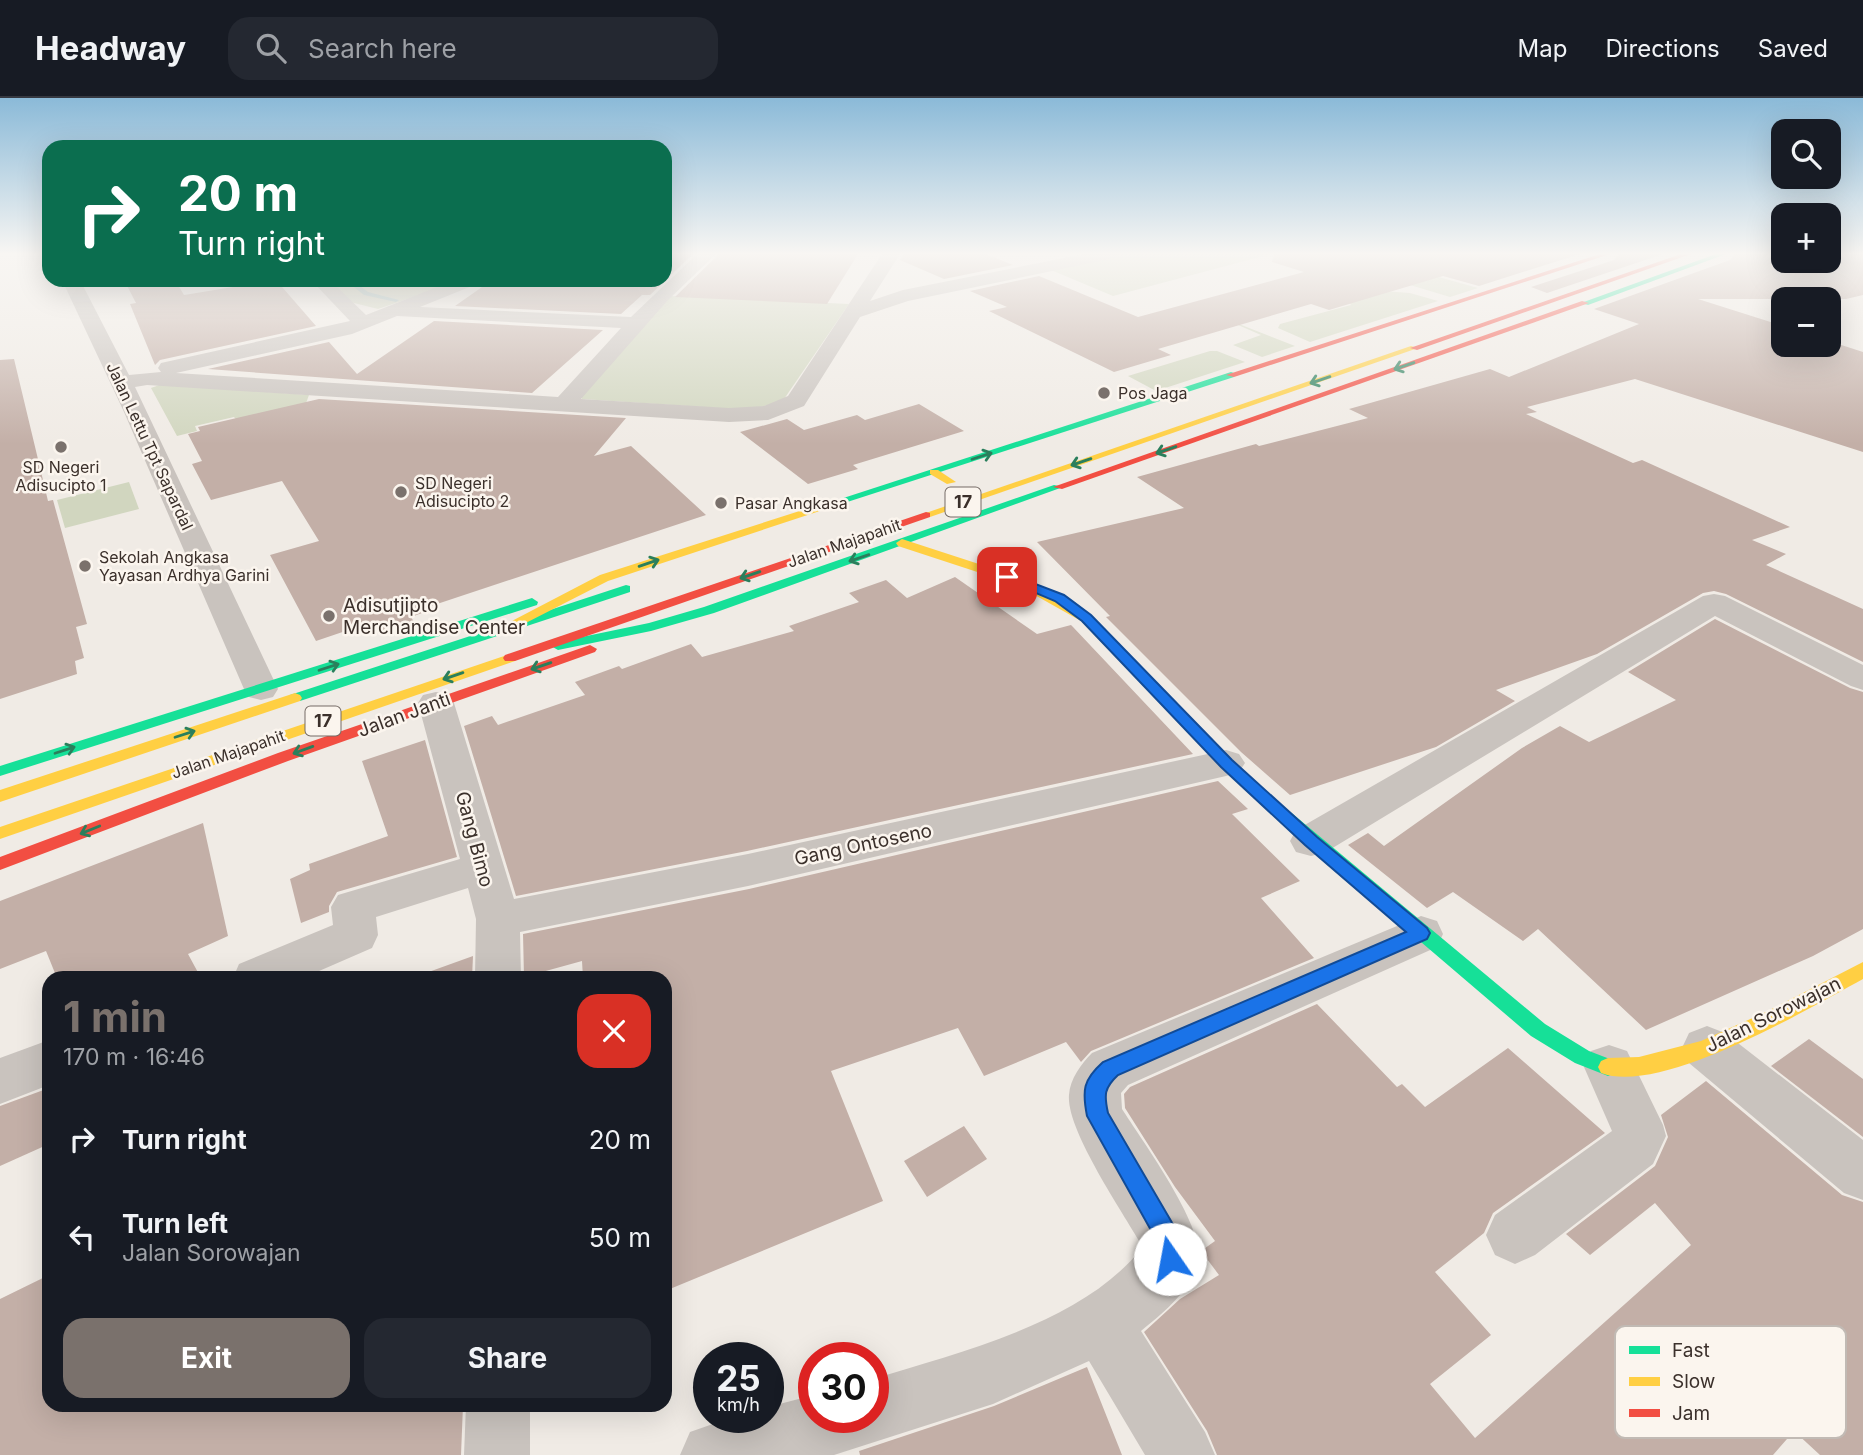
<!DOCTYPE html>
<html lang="en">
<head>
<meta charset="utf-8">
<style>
	body { margin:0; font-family:Inter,sans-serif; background:#242831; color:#f1f3f6; height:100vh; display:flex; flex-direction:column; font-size:26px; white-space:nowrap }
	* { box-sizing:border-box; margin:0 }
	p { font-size:23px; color:#9ea1a6 }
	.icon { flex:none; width:38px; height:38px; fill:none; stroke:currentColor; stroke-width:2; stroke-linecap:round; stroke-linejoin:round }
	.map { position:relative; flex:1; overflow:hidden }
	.details { position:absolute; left:42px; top:873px; width:630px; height:441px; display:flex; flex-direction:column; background:#171b24; border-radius:21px; box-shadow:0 7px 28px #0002 }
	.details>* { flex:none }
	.hud { position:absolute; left:42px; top:42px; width:630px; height:147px; border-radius:21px; box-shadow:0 7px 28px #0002; background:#0b6e4f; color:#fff; overflow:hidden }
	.controls { position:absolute; left:1771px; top:21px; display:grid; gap:14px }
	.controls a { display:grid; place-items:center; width:70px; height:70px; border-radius:14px; background:#171b24; box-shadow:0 7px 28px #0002; font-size:35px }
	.speed { position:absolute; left:693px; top:1244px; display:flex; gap:14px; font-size:35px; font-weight:700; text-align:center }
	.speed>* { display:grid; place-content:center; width:91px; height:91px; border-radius:50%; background:#171b24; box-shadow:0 7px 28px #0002; line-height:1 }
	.speed small { font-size:18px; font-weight:400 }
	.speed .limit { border:10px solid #d22; background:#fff; color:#111 }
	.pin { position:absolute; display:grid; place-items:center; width:60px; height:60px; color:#fff; margin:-30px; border-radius:14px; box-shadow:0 4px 10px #0006 }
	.me { position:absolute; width:77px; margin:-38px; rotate:348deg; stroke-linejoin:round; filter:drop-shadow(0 0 5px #0008) }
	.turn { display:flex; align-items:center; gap:24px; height:147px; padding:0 21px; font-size:32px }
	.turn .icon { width:91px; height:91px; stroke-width:2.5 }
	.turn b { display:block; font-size:49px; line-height:60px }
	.round { display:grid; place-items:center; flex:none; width:74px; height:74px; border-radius:21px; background:#242831 }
	.headline { display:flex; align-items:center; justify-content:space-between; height:119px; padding:0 21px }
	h1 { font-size:42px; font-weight:700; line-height:52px; color:#7a716c }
	.action { display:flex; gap:14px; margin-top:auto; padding:14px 21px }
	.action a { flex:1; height:80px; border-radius:21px; background:#7a716c; color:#fff; font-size:28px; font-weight:700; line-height:80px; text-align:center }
	.action a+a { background:#242831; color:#f1f3f6 }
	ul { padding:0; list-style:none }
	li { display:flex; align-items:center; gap:21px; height:98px; padding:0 21px }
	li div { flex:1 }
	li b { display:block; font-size:26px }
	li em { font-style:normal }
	header { display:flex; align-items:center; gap:42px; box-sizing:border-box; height:98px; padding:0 35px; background:#171b24; border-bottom:2px solid #363941 }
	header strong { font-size:33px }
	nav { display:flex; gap:38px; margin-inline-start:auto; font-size:24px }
	.search { width:490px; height:63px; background:#242831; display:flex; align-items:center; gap:18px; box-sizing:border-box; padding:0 24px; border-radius:21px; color:#9ea1a6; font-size:26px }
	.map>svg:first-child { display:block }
	.green { fill:#d1d6bf }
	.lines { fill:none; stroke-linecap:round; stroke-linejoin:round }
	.stream { fill:#a1c2c1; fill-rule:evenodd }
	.building { fill:#c3afa7 }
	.street { fill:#c9c3be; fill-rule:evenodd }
	.fast { fill:#16e098; fill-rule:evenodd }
	.slow { fill:#ffcf43; fill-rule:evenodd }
	.jam { fill:#f24e42; fill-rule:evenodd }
	.oneway { stroke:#2a7f5c }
	.route { fill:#1a73e8; stroke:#114b97; stroke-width:2 }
	.poi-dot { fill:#7a716c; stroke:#fbf5ee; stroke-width:2.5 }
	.labels { text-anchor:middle; stroke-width:5; stroke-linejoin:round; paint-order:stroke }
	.far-poi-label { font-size:16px; fill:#3b302b; stroke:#fbf5ee; text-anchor:start }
	.far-street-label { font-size:16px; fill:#3b302b; stroke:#fbf5ee }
	.shield { fill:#fbf5ee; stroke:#756b66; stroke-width:2 }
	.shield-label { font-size:18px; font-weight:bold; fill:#3b302b }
	.poi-label { font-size:19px; fill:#3b302b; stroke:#fbf5ee; text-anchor:start }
	.street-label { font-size:19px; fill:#3b302b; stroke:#fbf5ee }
	.key { fill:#fbf5ee; stroke:#c1bab4; stroke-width:2 }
	.key-label { font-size:19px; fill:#3b302b }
</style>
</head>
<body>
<header>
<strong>Headway</strong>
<div class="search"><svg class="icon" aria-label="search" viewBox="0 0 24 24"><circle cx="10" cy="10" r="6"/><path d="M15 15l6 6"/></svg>Search here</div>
<nav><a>Map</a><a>Directions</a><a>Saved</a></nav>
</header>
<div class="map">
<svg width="1863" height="1357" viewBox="0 0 1863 1357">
	<rect width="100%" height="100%" fill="#f0ebe5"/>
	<g class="green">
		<polygon points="1122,156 1271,156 1113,198 1051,172"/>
		<polygon points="1435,178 1478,190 1450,199 1410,187"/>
		<polygon points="327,182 463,182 378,211 350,204"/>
		<polygon points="1383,193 1410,195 1438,203 1310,244 1278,230 1280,226 1351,207 1349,204"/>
		<polygon points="670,198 849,206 782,304 747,312 582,301 581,298"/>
		<polygon points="1206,213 1295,248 1262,259 1233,247 1261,237"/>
		<polygon points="1210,253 1217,253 1245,264 1156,293 1128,278"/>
		<polygon points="162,286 309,297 305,308 240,326 234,319 195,328 197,333 177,338 151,290"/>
		<polygon points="129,384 139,411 65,430 57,402"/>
	</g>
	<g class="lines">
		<polygon class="stream" points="345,182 352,182 368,194 399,202 396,204 364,197"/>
	</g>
	<g class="building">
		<polygon points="665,156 693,156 650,197 642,197 621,216 455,208 492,182 542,182 615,188 615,182 665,182"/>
		<polygon points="719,156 858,156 827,206 675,199"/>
		<polygon points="903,156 986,156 1013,167 944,181 900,162"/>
		<polygon points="1274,156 1580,156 1479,188 1443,178 1329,212 1311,206 1158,251 1171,257 1114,274 989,213 1007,209 970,193 1039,178 1138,219 1304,174 1272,164"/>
		<polygon points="1619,156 1663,156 1547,195 1531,189 1614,162"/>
		<polygon points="1735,156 1783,156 1783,163 1829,163 1829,156 1863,156 1863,197 1846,201 1698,201 1783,228 1783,247 1829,247 1829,243 1863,254 1863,354 1635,281 1527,309 1537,314 1526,316 1633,365 1642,362 1790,429 1752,442 1786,456 1766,467 1863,511 1863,564 1726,496 1714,493 1703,495 1597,556 1496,592 1515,603 1436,649 1290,697 1241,654 1106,519 1110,518 1037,444 1184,410 1137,379 1256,346 1259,348 1368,320 1349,311 1490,271 1509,279 1639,226 1594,211 1730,162"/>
		<polygon points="124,182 175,182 184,197 276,182 316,228 160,262 155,267 130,206 136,205"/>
		<polygon points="434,223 603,232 532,295 208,271 329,244 357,276"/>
		<polygon points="14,261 48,403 53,402 87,526 76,529 84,560 75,563 77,576 0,601 0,262"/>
		<polygon points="319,301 626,320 594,358 631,348 706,417 431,508 433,511 411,519 414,524 381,534 375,523 316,543 270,457 319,443 282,383 211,402 192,366 202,363 188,336 200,333 198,329"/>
		<polygon points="919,306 964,333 853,367 858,371 808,386 740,334 787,321 804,332 857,317 865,322"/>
		<polygon points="955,479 1037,536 1071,527 1073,529 1193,656 747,753 516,798 464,628 492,618 498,627 585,597 575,584 619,568 622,571 691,546 702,559 794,533 789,528 859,504 849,495 886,482 907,500"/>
		<polygon points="1715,521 1850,590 1863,594 1863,831 1813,858 1646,932 1538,831 1523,843 1453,794 1427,810 1348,747 1368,735 1384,748 1522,650 1560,628 1589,644 1676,602 1628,574"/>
		<polygon points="425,642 457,759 337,794 329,808 329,814 301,825 290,781 310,772 309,766 388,738 362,663"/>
		<polygon points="1218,683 1248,711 1232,716 1300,783 1261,800 1314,860 1091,953 1081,964 1066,944 984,978 958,930 831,973 883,1103 665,1193 665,880 583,880 582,863 524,879 523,836 749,791"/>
		<polygon points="203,725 228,838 188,856 201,880 57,880 46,853 0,871 0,803"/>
		<polygon points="473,858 472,880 423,880 423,876"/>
		<polygon points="1317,906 1397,989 1402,986 1425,1009 1508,950 1605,1035 1493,1115 1484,1135 1435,1174 1491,1237 1430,1286 1475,1340 1691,1147 1655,1105 1590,1157 1566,1136 1655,1068 1668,1039 1661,1017 1706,983 1842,1097 1863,1104 1863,1357 1820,1357 1794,1333 1773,1357 1217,1357 1207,1333 1144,1234 1180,1201 1219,1177 1201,1153 1215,1143 1175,1089 1125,1010 1124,996 1130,989"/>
		<polygon points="1809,941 1863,981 1863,1039 1771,968"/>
		<polygon points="49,990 49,1046 0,1068 0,1008"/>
		<polygon points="964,1028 987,1061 927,1099 904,1063"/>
		<polygon points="49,1177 49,1307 463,1307 461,1357 0,1357 0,1201"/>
		<polygon points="1087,1269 1122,1357 860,1357 859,1353 994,1308"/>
	</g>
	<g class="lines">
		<g class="street">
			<path d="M697 156H716L668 202 581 301 729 310 764 308 788 298 882 156H900L870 203 903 192 1084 156H1119L1110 161 908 203 860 219 804 308 768 322 729 324 147 287 135 289 278 591 273 599 261 602 249 599 244 591 124 314 62 182H80L129 277 161 274 158 270 161 265 350 223 311 182H330L366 217 455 182H480L477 186 420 209 631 219ZM397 218 621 230 558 299 176 275 352 236Z"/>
			<polygon points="1714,496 1725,498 1863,567 1863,592 1851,588 1715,518 1326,754 1311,758 1296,754 1290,743 1296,732 1703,498"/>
			<polygon points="436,594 449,597 454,605 514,801 748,756 1226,652 1239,656 1245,665 1239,674 1226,678 748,788 520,834 521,880 475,880 476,821 468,790 376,819 378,837 372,850 303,880 233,880 239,866 333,827 331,809 338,797 460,761 418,605 423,597"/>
			<path d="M1421 818 1437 823 1443 836 1437 849 1128 987 1121 995 1122 1011C1141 1041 1207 1131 1198 1163 1190 1194 1164 1214 1141 1233L1205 1334 1215 1357H1145L1089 1263 993 1306 834 1357H680L690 1334 730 1320H768V1309L814 1297V1320H873V1281C960 1254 1082 1225 1141 1151V1146C1122 1113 1066 1031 1069 997 1070 981 1081 966 1092 955Z"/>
			<polygon points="1707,928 1725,935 1863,1042 1863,1102 1844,1095 1689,965 1682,950 1689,935"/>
			<polygon points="49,942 49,987 0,1006 0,960"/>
			<polygon points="1609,947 1627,953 1663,1027 1666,1038 1653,1066 1535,1157 1515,1166 1495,1157 1486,1137 1495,1117 1612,1033 1584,969 1591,953"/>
			<polygon points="466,1307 530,1307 530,1357 464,1357"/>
		</g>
		<g class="fast">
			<polygon points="1716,156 1726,156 1588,207 1581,205"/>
			<polygon points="1231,274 1234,275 1234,279 838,407 828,405"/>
			<polygon points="1054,387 1063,389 714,515 651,533 558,552 551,548 553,545 649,525 704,509"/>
			<polygon points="626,487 630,488 630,494 300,603 290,603 288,600 290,597"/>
			<polygon points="532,500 538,504 537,507 0,678 0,668"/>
			<polygon points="1276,705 1282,707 1545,926 1589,953 1615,963 1618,969 1615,975 1608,978 1575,965 1531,938 1270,715 1268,711 1270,707"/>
		</g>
		<g class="slow">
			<polygon points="1411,248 1418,250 930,419 920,417"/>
			<polygon points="930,372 938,372 956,384 947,386 930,376"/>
			<polygon points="834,402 838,403 838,407 608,483 514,531 509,532 502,528 600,477"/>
			<polygon points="902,441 1025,481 1091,517 1231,661 1282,707 1284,711 1282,715 1270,715 1221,669 1081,523 1017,487 898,448 896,445"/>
			<polygon points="510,556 515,557 517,560 515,563 0,741 0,729"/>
			<polygon points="295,595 300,597 302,600 300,603 0,704 0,692"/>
			<path d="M1863 864V881C1808 911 1661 998 1601 975L1598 969 1601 963 1608 960 1639 959 1701 943 1766 914Z"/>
		</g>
		<g class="jam">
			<polygon points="1600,156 1610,156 1234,279 1226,277"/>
			<polygon points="1681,156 1691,156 1417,252 1410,250"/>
			<polygon points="1582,203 1589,205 1062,391 1053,389"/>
			<polygon points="926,414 930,415 930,419 515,563 505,563 503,560 505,557"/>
			<polygon points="590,547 597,551 595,554 288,663 0,772 0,759 278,655"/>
		</g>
	</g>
	<defs><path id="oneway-shaft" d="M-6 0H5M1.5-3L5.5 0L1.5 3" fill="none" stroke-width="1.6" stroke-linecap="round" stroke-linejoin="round" transform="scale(1.75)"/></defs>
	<g class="oneway">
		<use href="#oneway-shaft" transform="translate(1404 268) rotate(161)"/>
		<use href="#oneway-shaft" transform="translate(1320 282) rotate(161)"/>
		<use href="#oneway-shaft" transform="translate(1166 352) rotate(161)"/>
		<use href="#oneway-shaft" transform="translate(982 358) rotate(-18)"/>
		<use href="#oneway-shaft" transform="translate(1081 364) rotate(161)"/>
		<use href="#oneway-shaft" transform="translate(859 460) rotate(161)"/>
		<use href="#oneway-shaft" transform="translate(649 465) rotate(-19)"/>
		<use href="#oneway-shaft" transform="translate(750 477) rotate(161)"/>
		<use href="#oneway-shaft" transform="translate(541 568) rotate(161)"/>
		<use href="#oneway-shaft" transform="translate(329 569) rotate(-18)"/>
		<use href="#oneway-shaft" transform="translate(453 578) rotate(161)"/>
		<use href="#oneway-shaft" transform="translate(185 636) rotate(-18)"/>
		<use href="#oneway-shaft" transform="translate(65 652) rotate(-18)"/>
		<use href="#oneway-shaft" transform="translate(303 652) rotate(160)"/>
		<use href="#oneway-shaft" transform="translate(90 732) rotate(158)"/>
	</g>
	<linearGradient id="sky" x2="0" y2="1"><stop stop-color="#8bbad8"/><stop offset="0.45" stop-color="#f8f6f3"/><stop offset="1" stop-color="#f8f6f3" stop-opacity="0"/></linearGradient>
	<rect width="1863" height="346" fill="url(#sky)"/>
	<path class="route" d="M1007 475 1064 497 1091 517 1232 662 1317 739 1427 830 1430 835 1427 841 1118 977C1104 990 1104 997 1108 1015L1181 1140 1182 1161 1178 1169 1170 1173 1161 1169 1158 1161 1157 1143 1087 1018C1082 992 1083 982 1103 964L1406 834 1305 747 1221 669 1082 523 1055 503 1003 481V476Z"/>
	<g class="poi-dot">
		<circle cx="1104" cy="295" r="7"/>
		<circle cx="61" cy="349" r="7"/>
		<circle cx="401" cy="394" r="7"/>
		<circle cx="721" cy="405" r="7"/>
		<circle cx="85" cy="468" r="7"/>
		<circle cx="329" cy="518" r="7"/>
	</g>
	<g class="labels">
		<g class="far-poi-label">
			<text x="1118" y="301">Pos Jaga</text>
			<text x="61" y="375" text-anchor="middle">SD Negeri<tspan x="61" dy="18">Adisucipto 1</tspan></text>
			<text x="415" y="391">SD Negeri<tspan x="415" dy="18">Adisucipto 2</tspan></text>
			<text x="735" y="411">Pasar Angkasa</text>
			<text x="99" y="465">Sekolah Angkasa<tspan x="99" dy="18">Yayasan Ardhya Garini</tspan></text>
		</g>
		<g class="far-street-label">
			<text transform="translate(150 348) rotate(65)" y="6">Jalan Lettu Tpt Sapardal</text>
			<text transform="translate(844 445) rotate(-19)" y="6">Jalan Majapahit</text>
			<text transform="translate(228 656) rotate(-19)" y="6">Jalan Majapahit</text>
		</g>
		<g class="shield">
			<rect x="945.5" y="389.5" width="35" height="29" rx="5"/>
			<rect x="305.5" y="608.5" width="35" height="29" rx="5"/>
		</g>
		<g class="shield-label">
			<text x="963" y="410">17</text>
			<text x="323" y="629">17</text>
		</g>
		<g class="poi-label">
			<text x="343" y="514">Adisutjipto<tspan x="343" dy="22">Merchandise Center</tspan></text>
		</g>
		<g class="street-label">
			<text transform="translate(404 616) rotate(-20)" y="7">Jalan Janti</text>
			<text transform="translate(475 741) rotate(75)" y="7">Gang Bimo</text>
			<text transform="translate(863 746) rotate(-12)" y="7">Gang Ontoseno</text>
			<text transform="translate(1773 916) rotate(-26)" y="7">Jalan Sorowajan</text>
		</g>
	</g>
	<rect x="1615" y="1228" width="231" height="112" rx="10" class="key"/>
	<rect x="1629" y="1248" width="31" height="8" fill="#16e098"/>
	<rect x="1629" y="1279" width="31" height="9" fill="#ffcf43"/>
	<rect x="1629" y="1311" width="31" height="8" fill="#f24e42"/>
	<g class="key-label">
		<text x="1672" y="1259">Fast</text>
		<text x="1672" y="1290">Slow</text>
		<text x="1672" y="1322">Jam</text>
	</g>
</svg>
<div class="controls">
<a><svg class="icon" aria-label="search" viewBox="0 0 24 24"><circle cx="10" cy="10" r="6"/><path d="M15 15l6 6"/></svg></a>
<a>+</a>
<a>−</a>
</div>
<div class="speed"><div>25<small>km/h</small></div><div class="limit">30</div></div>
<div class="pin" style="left:1007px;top:479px;background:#d93025"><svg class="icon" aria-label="arrive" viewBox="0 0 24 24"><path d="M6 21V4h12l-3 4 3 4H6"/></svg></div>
<svg class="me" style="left:1170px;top:1161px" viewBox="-20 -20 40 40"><circle r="19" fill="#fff"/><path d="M0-13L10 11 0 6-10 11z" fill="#1a73e8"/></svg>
<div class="hud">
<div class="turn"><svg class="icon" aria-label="right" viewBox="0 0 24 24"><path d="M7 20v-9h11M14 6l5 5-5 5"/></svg><div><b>20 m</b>Turn right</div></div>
</div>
<section class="details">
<div class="headline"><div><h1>1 min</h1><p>170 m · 16:46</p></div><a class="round" style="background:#d93025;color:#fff"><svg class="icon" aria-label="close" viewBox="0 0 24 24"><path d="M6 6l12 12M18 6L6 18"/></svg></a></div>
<ul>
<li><svg class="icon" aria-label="right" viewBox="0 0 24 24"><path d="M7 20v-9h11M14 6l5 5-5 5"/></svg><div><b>Turn right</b></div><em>20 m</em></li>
<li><svg class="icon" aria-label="left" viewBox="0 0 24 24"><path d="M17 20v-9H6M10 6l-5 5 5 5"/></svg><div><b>Turn left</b><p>Jalan Sorowajan</p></div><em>50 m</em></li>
</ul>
<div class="action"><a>Exit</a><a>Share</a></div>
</section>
</div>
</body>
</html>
